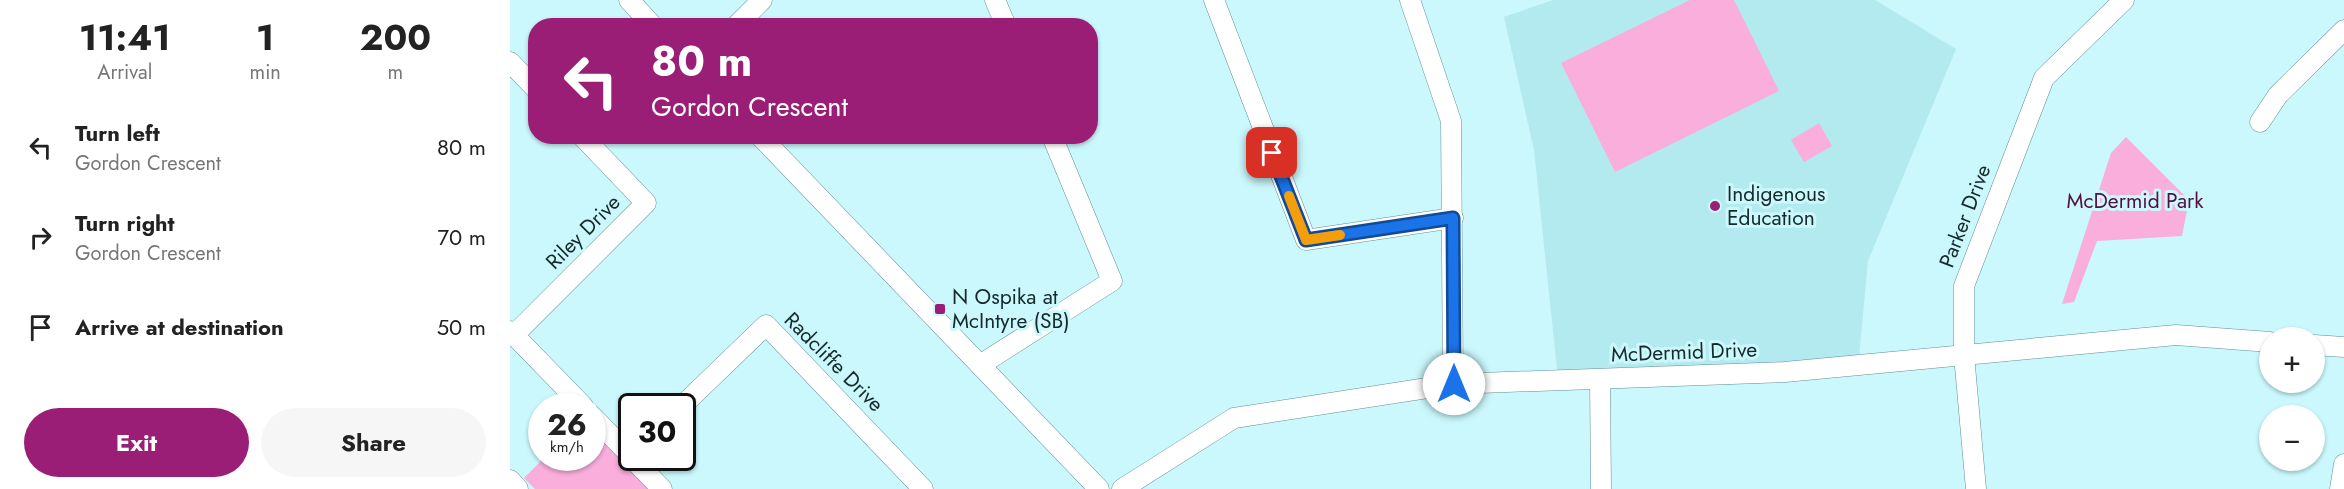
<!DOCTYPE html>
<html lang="en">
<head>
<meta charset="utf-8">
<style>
	body { margin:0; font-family:Jost,sans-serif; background:#f6f6f6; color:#222; height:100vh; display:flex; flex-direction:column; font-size:22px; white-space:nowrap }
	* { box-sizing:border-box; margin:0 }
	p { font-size:20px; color:#767676 }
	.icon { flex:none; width:33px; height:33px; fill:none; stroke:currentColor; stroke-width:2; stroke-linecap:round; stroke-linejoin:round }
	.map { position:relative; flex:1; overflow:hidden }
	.side { display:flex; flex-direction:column; background:#fff; width:510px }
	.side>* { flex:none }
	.hud { position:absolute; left:18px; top:18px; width:570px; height:126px; border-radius:24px; box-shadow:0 2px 4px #0004; background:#9a1e76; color:#fff; overflow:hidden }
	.controls { position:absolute; left:1749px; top:327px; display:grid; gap:12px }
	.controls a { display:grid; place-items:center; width:66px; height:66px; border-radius:50%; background:#fff; box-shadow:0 2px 4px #0004; font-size:30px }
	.speed { position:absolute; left:18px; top:393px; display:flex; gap:12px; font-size:30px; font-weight:700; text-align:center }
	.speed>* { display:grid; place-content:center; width:78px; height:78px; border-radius:50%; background:#fff; box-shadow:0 2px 4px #0004; line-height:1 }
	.speed small { font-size:15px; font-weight:400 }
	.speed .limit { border:3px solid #111; border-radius:9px; background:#fff; color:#111 }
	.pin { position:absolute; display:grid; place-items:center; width:51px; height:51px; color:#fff; margin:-26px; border-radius:12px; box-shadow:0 3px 9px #0006 }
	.me { position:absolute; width:66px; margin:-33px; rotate:0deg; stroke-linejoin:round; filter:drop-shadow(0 0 4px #0008) }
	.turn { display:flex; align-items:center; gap:21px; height:126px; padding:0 24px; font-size:27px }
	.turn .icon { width:78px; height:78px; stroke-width:2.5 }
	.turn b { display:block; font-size:42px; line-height:51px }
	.eta { display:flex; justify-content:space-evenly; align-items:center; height:102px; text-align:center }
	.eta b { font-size:36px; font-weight:700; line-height:42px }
	.cta { display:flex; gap:12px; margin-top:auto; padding:12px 24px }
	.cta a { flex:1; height:69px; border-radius:36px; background:#9a1e76; color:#fff; font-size:24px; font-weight:700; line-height:69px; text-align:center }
	.cta a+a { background:#f6f6f6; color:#222 }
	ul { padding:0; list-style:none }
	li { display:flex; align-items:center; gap:18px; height:90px; padding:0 24px }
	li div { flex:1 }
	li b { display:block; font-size:22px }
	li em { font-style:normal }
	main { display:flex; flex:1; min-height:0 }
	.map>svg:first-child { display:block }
	.built { fill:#b3eaef }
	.green { fill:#f9aedb }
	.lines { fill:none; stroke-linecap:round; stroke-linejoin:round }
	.minor-casing { stroke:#648f93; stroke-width:21 }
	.minor { stroke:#fff; stroke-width:20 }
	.route-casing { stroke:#114b97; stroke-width:15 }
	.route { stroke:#1a73e8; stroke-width:10 }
	.slow { stroke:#f59e0b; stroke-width:10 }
	.poi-dot { fill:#9a1e76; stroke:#caf8fc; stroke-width:2 }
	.labels { text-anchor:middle; stroke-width:6; stroke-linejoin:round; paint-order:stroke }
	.poi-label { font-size:21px; fill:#17292a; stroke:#caf8fc; text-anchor:start }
	.park-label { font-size:21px; fill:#580d42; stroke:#caf8fc }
	.street-label { font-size:21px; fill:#17292a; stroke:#caf8fc }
</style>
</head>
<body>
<main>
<section class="side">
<div class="eta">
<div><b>11:41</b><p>Arrival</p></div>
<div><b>1</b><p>min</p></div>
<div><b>200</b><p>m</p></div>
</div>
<ul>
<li><svg class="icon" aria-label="left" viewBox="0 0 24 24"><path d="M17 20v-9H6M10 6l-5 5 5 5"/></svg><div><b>Turn left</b><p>Gordon Crescent</p></div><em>80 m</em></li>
<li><svg class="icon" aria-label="right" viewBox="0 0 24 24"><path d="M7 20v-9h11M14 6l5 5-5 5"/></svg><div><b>Turn right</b><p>Gordon Crescent</p></div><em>70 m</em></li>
<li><svg class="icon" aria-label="arrive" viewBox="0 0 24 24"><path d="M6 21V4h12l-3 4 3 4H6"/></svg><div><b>Arrive at destination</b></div><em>50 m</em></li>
</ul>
<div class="cta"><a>Exit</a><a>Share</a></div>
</section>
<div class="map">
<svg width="1834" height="489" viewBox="0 0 1834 489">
	<rect width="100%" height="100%" fill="#caf8fc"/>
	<polygon class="built" points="1043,0 1365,0 1446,49 1358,261 1348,367 1049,388 1024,150 994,17"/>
	<g class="green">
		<polygon points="1180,0 1224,0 1269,91 1105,172 1051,63"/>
		<polygon points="1309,123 1322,146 1294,162 1281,140"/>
		<polygon points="1616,137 1679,200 1672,236 1587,241 1564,302 1552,304 1601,153"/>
		<polygon points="83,431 140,489 25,489 14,478 34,458 82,458"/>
	</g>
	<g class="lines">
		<defs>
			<g id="minor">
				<polyline points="119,0 143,26"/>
				<polyline points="485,0 496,26"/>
				<polyline points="704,0 796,240 943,218"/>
				<polyline points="900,0 941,121 943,384"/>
				<polyline points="226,26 252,0"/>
				<polyline points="0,62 26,89"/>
				<polyline points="1750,122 1768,95 1834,30"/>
				<polyline points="250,136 589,489"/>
				<polyline points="0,331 73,406"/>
				<polyline points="4,335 136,203 72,136"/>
				<polyline points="1804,345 1834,347"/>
				<polyline points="470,365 602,281 542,136"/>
				<polyline points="1090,379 1091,489"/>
				<polyline points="172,406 256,325 413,489"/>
				<polyline points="82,416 122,457"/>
				<polyline points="122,458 152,489"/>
				<polyline points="0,480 8,489"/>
				<polyline points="612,489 724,418 943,384 1275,372 1666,335 1760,342"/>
				<polyline points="1466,489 1454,355 1454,286 1534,78 1614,0"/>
				<polyline points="1830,489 1834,464"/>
			</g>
		</defs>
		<use href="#minor" class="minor-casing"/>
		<use href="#minor" class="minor"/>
	</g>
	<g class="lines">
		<defs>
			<polyline id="route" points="762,153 796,240 943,218 944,384"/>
		</defs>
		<use href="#route" class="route-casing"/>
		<use href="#route" class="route"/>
		<polyline class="slow" points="779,196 796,240 830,235"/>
	</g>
	<g class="poi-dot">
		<circle cx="1205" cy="206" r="6"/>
		<rect x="424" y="303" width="12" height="12" rx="3"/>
	</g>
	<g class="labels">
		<g class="poi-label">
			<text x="1217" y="201">Indigenous<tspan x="1217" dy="24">Education</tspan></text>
			<text x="442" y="304">N Ospika at<tspan x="442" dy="24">McIntyre (SB)</tspan></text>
		</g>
		<g class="park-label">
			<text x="1625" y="208">McDermid Park</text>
		</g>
		<g class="street-label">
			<text transform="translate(1455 216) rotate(-69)" y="7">Parker Drive</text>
			<text transform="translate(73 232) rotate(-45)" y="7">Riley Drive</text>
			<text transform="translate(1174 352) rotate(-2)" y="7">McDermid Drive</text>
			<text transform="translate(324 362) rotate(45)" y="7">Radcliffe Drive</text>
		</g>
	</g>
</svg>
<div class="controls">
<a>+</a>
<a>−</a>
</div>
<div class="speed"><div>26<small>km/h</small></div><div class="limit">30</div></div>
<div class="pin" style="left:762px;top:153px;background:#d93025"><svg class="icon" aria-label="arrive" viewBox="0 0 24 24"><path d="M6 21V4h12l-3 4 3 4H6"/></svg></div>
<svg class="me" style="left:944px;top:384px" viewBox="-20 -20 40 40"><circle r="19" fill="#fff"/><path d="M0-13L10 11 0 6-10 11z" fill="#1a73e8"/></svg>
<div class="hud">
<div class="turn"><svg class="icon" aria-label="left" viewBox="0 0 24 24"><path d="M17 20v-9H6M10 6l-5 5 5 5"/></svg><div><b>80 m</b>Gordon Crescent</div></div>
</div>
</div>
</main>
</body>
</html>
